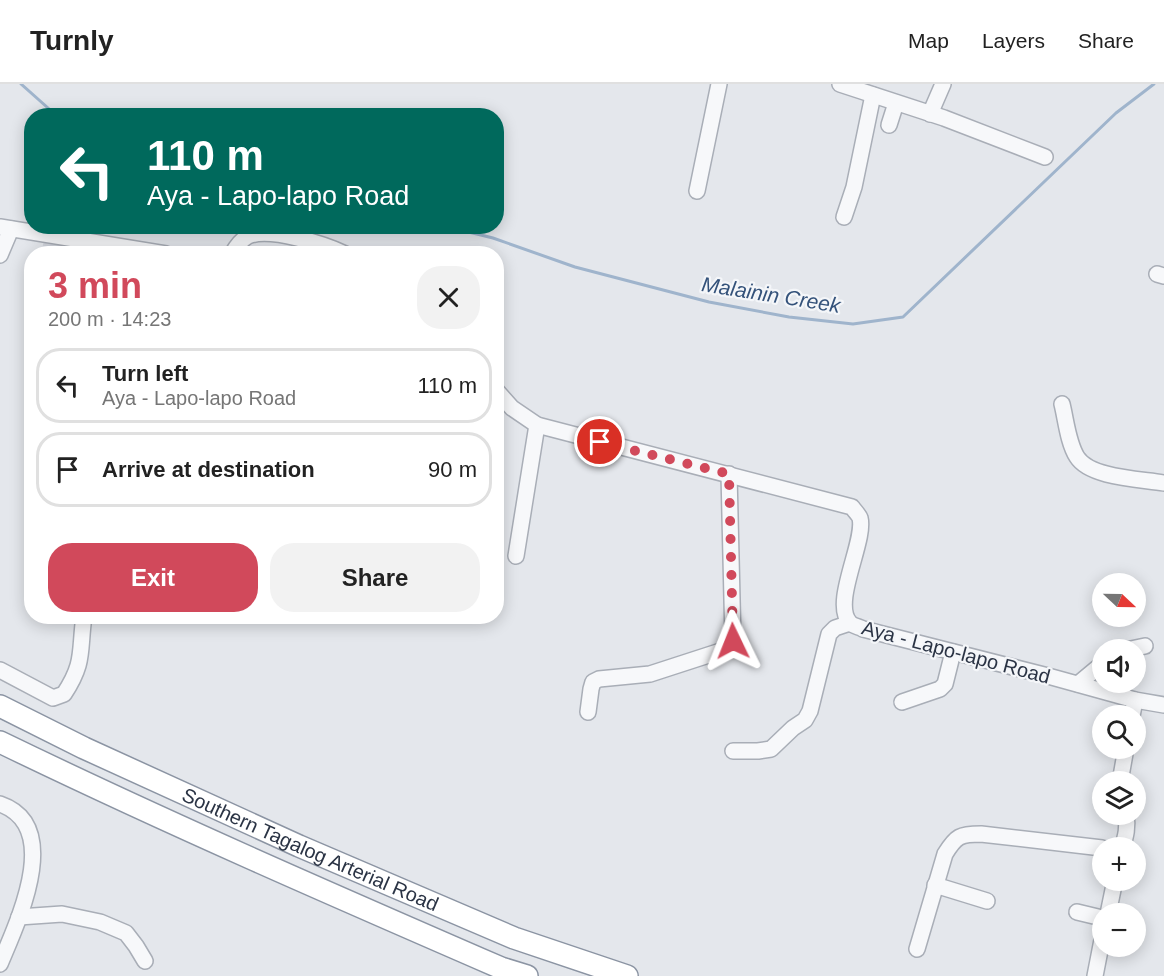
<!DOCTYPE html>
<html lang="en">
<head>
<meta charset="utf-8">
<style>
	body { margin:0; font-family:Arial,sans-serif; background:#f2f2f2; color:#222; height:100vh; display:flex; flex-direction:column; font-size:22px; white-space:nowrap }
	* { box-sizing:border-box; margin:0 }
	p { font-size:20px; color:#767676 }
	.icon { flex:none; width:33px; height:33px; fill:none; stroke:currentColor; stroke-width:2; stroke-linecap:round; stroke-linejoin:round }
	.map { position:relative; flex:1; overflow:hidden }
	.sheet { position:absolute; left:24px; top:162px; width:480px; height:378px; display:flex; flex-direction:column; background:#fff; border-radius:24px; box-shadow:0 3px 15px #0003 }
	.sheet>* { flex:none }
	.guide { position:absolute; left:24px; top:24px; width:480px; height:126px; border-radius:24px; box-shadow:0 3px 15px #0003; background:#00695c; color:#fff; overflow:hidden }
	.needle { width:39px; rotate:112deg }
	.controls { position:absolute; left:1092px; top:489px; display:grid; gap:12px }
	.controls a { display:grid; place-items:center; width:54px; height:54px; border-radius:50%; background:#fff; box-shadow:0 3px 15px #0003; font-size:30px }
	.pin { position:absolute; display:grid; place-items:center; width:51px; height:51px; color:#fff; margin:-26px; border:3px solid #fff; border-radius:50%; box-shadow:0 2px 6px #0007 }
	.me { position:absolute; width:66px; margin:-33px; rotate:358deg; stroke-linejoin:round; filter:drop-shadow(0 0 4px #0008) }
	.turn { display:flex; align-items:center; gap:21px; height:126px; padding:0 24px; font-size:27px }
	.turn .icon { width:78px; height:78px; stroke-width:2.5 }
	.turn b { display:block; font-size:42px; line-height:51px }
	.round { display:grid; place-items:center; flex:none; width:63px; height:63px; border-radius:24px; background:#f2f2f2 }
	.summary { display:flex; align-items:center; justify-content:space-between; height:102px; padding:0 24px }
	h1 { font-size:36px; font-weight:700; line-height:45px; color:#d1495b }
	.button { display:flex; gap:12px; margin-top:auto; padding:12px 24px }
	.button a { flex:1; height:69px; border-radius:24px; background:#d1495b; color:#fff; font-size:24px; font-weight:700; line-height:69px; text-align:center }
	.button a+a { background:#f2f2f2; color:#222 }
	ul { padding:0; list-style:none }
	li { display:flex; align-items:center; gap:18px; height:75px; margin:0 12px 9px; padding:0 12px; border:3px solid #e0e0e0; border-radius:24px }
	li div { flex:1 }
	li b { display:block; font-size:22px }
	li em { font-style:normal }
	header { display:flex; align-items:center; gap:36px; box-sizing:border-box; height:84px; padding:0 30px; background:#fff; border-bottom:2px solid #e0e0e0 }
	header strong { font-size:28px }
	nav { display:flex; gap:33px; margin-inline-start:auto; font-size:21px }
	.map>svg:first-child { display:block }
	.built { fill:#d2d6de }
	.lines { fill:none; stroke-linecap:round; stroke-linejoin:round }
	.stream { stroke:#9fb4cc; stroke-width:3 }
	.minor-casing { stroke:#a9aeb7; stroke-width:18 }
	.highway-casing { stroke:#8b94a3; stroke-width:24 }
	.minor { stroke:#f7f8fa; stroke-width:15 }
	.highway { stroke:#fff; stroke-width:21 }
	.route { stroke:#d1495b; stroke-width:10; stroke-dasharray:0 18 }
	.labels { text-anchor:middle; stroke-width:4.5; stroke-linejoin:round; paint-order:stroke }
	.street-label { font-size:20px; fill:#2b3445; stroke:#f4f6f9 }
	.water-label { font-size:21px; font-style:italic; fill:#34527a; stroke:#f4f6f9 }
</style>
</head>
<body>
<header>
<strong>Turnly</strong>
<nav><a>Map</a><a>Layers</a><a>Share</a></nav>
</header>
<div class="map">
<svg width="1164" height="892" viewBox="0 0 1164 892">
	<rect width="100%" height="100%" fill="#e4e7ec"/>
	<polygon class="built" points="44,156 130,170 41,170"/>
	<g class="lines">
		<g class="stream">
			<polyline points="21,0 57,32"/>
			<polyline points="444,142 493,154 575,183 709,218 789,233 853,240 903,233 1116,29 1154,0"/>
		</g>
		<defs>
			<g id="minor">
				<polyline points="840,0 944,34 1045,73"/>
				<polyline points="930,30 943,0"/>
				<polyline points="889,41 896,19"/>
				<polyline points="697,107 719,0"/>
				<polyline points="844,133 854,103 873,11"/>
				<polyline points="0,143 166,170"/>
				<path d="M232 170C236 163 241 156 248 152 270 143 324 160 345 170"/>
				<polyline points="0,171 11,145"/>
				<polyline points="1157,190 1164,192"/>
				<path d="M496 306 512 324 537 341 852 423C854 426 859 431 860 434 866 457 831 519 850 539 853 542 860 543 863 545L1048 592 1135 616 1164 621"/>
				<path d="M1062 320C1066 336 1068 359 1077 373 1090 394 1141 395 1164 399"/>
				<polyline points="516,472 537,341"/>
				<polyline points="1126,566 1145,562"/>
				<path d="M0 586 53 614 64 610C85 578 79 568 84 532"/>
				<polyline points="1078,600 1102,580"/>
				<polyline points="902,618 940,605 945,600 953,568"/>
				<polyline points="588,628 591,605 593,598 599,595 650,590 727,565 733,557 729,390"/>
				<polyline points="1132,632 1135,616"/>
				<polyline points="733,667 758,667 771,665 793,644 805,636 810,627 829,550 835,544 850,539"/>
				<polyline points="1120,698 1126,664"/>
				<path d="M0 720C64 742 17 839 0 880"/>
				<path d="M1122 764C1126 752 1128 743 1126 730"/>
				<polyline points="935,801 987,817"/>
				<polyline points="1077,828 1102,834"/>
				<polyline points="1108,830 1115,796"/>
				<polyline points="19,833 62,830 100,838 126,849 136,862 145,877"/>
				<path d="M917 865 945 770C956 752 960 750 981 750L1102 764"/>
				<polyline points="1095,892 1102,856"/>
			</g>
			<g id="highway">
				<path id="s1" d="M0 622 84 664 299 762 514 854 627 892"/>
				<path d="M0 658C165 738 333 811 501 884L527 892"/>
			</g>
		</defs>
		<use href="#minor" class="minor-casing"/>
		<use href="#highway" class="highway-casing"/>
		<use href="#minor" class="minor"/>
		<use href="#highway" class="highway"/>
	</g>
	<g class="lines">
		<polyline class="route" points="600,358 729,390 733,557"/>
	</g>
	<g class="labels">
		<g class="street-label">
			<text transform="translate(956 568) rotate(15)" y="7">Aya - Lapo-lapo Road</text>
			<text dy="7" stroke="none"><textPath href="#s1" startOffset="342">Southern Tagalog Arterial Road</textPath></text>
		</g>
		<g class="water-label">
			<text transform="translate(771 211) rotate(9)" y="7">Malainin Creek</text>
		</g>
	</g>
</svg>
<div class="controls">
<a><svg class="needle" viewBox="-14 -14 28 28"><path d="M0-13l5 13h-10z" fill="#e53935"/><path d="M0 13l5-13h-10z" fill="#767676"/></svg></a>
<a><svg class="icon" aria-label="sound" viewBox="0 0 24 24"><path d="M4 9h4l5-4v14l-5-4H4zM17 9q2 3 0 6"/></svg></a>
<a><svg class="icon" aria-label="search" viewBox="0 0 24 24"><circle cx="10" cy="10" r="6"/><path d="M15 15l6 6"/></svg></a>
<a><svg class="icon" aria-label="layers" viewBox="0 0 24 24"><path d="M12 4l9 5-9 5-9-5zM3 14l9 5 9-5"/></svg></a>
<a>+</a>
<a>−</a>
</div>
<div class="pin" style="left:600px;top:358px;background:#d93025"><svg class="icon" aria-label="arrive" viewBox="0 0 24 24"><path d="M6 21V4h12l-3 4 3 4H6"/></svg></div>
<svg class="me" style="left:733px;top:557px" viewBox="-20 -20 40 40"><path d="M0-17L14 15 0 8-14 15z" fill="#d1495b" stroke="#fff" stroke-width="4"/></svg>
<div class="guide">
<div class="turn"><svg class="icon" aria-label="left" viewBox="0 0 24 24"><path d="M17 20v-9H6M10 6l-5 5 5 5"/></svg><div><b>110 m</b>Aya - Lapo-lapo Road</div></div>
</div>
<section class="sheet">
<div class="summary"><div><h1>3 min</h1><p>200 m · 14:23</p></div><a class="round"><svg class="icon" aria-label="close" viewBox="0 0 24 24"><path d="M6 6l12 12M18 6L6 18"/></svg></a></div>
<ul>
<li><svg class="icon" aria-label="left" viewBox="0 0 24 24"><path d="M17 20v-9H6M10 6l-5 5 5 5"/></svg><div><b>Turn left</b><p>Aya - Lapo-lapo Road</p></div><em>110 m</em></li>
<li><svg class="icon" aria-label="arrive" viewBox="0 0 24 24"><path d="M6 21V4h12l-3 4 3 4H6"/></svg><div><b>Arrive at destination</b></div><em>90 m</em></li>
</ul>
<div class="button"><a>Exit</a><a>Share</a></div>
</section>
</div>
</body>
</html>
